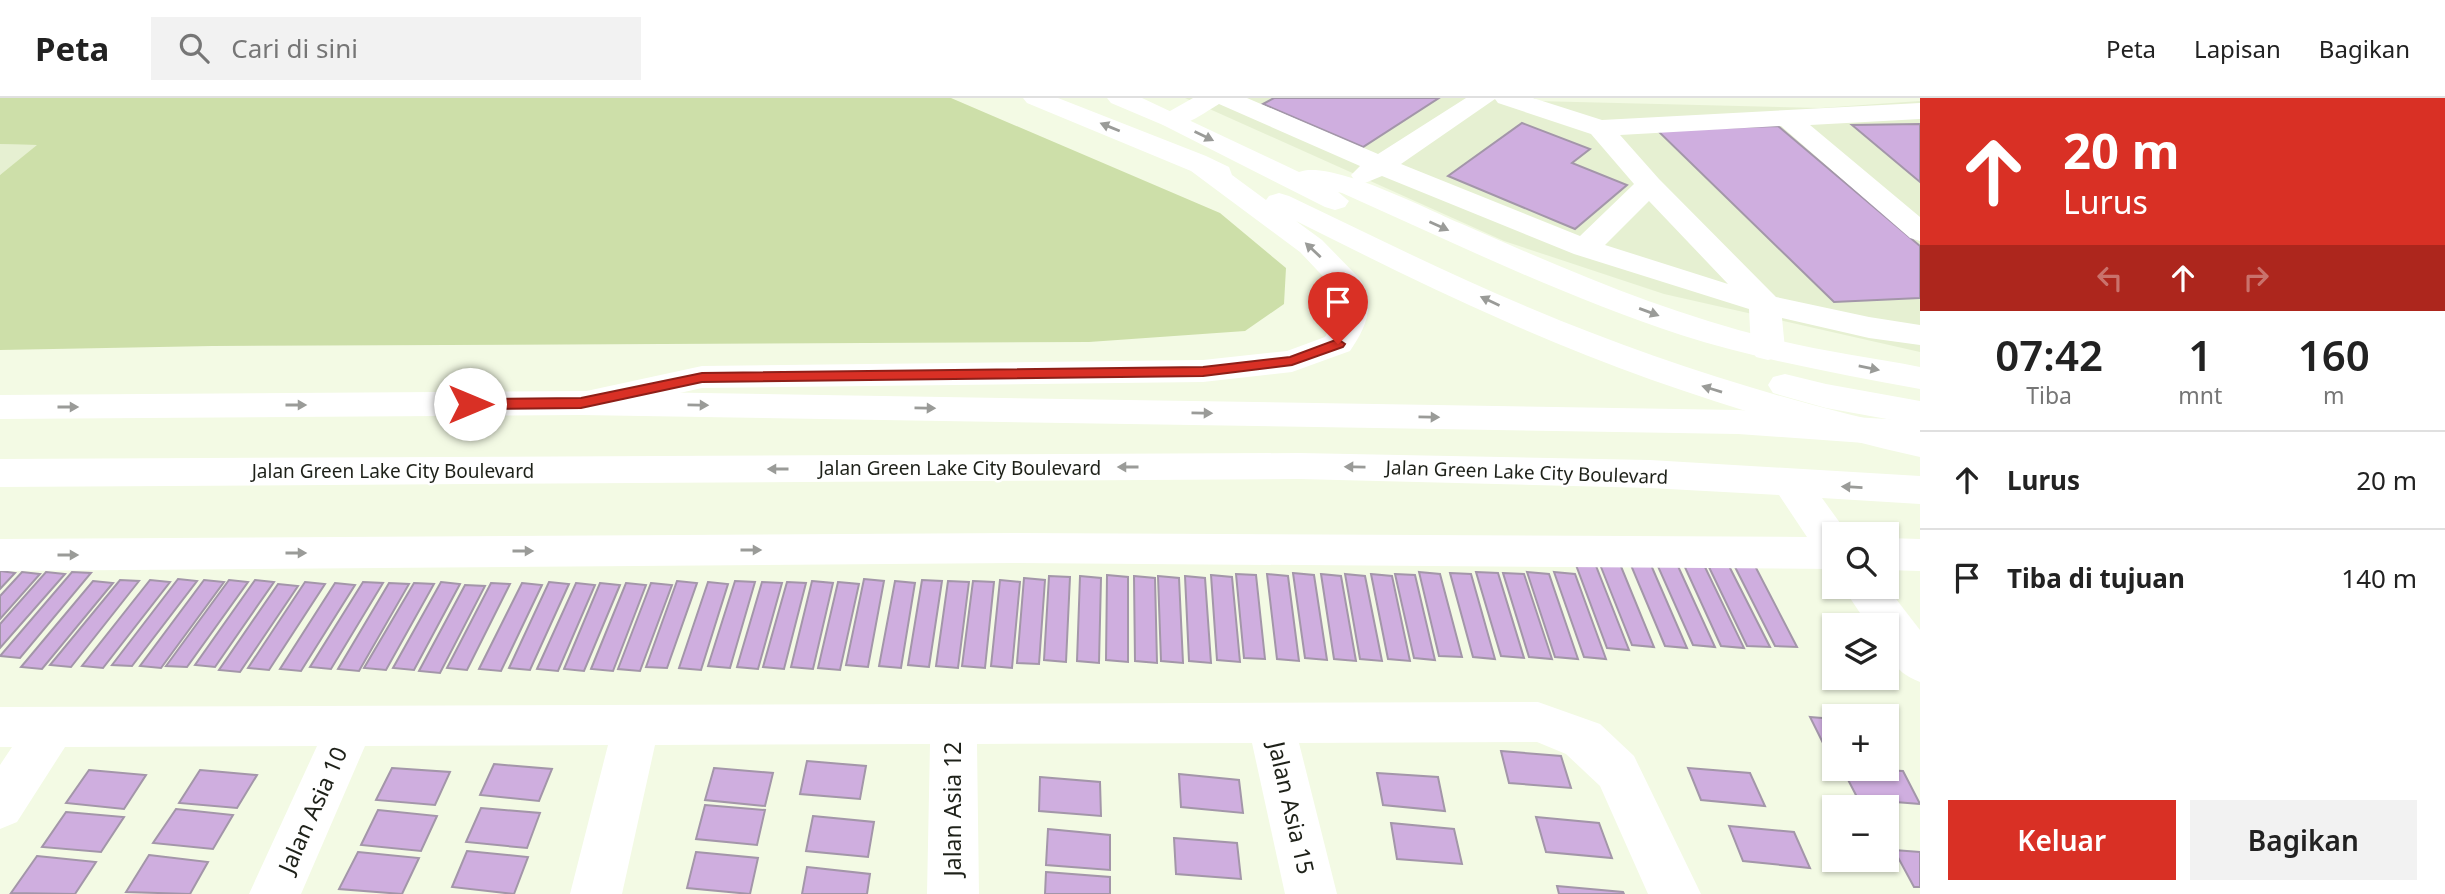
<!DOCTYPE html>
<html lang="id">
<head>
<meta charset="utf-8">
<style>
	body { margin:0; font-family:"Noto Sans",sans-serif; background:#f2f2f2; color:#222; height:100vh; display:flex; flex-direction:column; font-size:26px; white-space:nowrap }
	* { box-sizing:border-box; margin:0 }
	p { font-size:23px; color:#767676 }
	.icon { flex:none; width:38px; height:38px; fill:none; stroke:currentColor; stroke-width:2; stroke-linecap:round; stroke-linejoin:round }
	.map { position:relative; flex:1; overflow:hidden }
	.panel { display:flex; flex-direction:column; background:#fff; width:525px }
	.panel>* { flex:none }
	.hud { background:#d93025; color:#fff; overflow:hidden }
	.buttons { position:absolute; left:1822px; top:424px; display:grid; gap:14px }
	.buttons a { display:grid; place-items:center; width:77px; height:77px; border-radius:0px; background:#fff; box-shadow:0 2px 5px #0004; font-size:35px }
	.pin { position:absolute; display:grid; place-items:center; width:60px; height:60px; color:#fff; margin:-72px -30px; border-radius:50% 50% 50% 0; rotate:-45deg; box-shadow:0 0 7px #0007 }
	.pin .icon { rotate:45deg }
	.me { position:absolute; width:77px; margin:-38px; rotate:90deg; stroke-linejoin:round; filter:drop-shadow(0 0 5px #0008) }
	.turn { display:flex; align-items:center; gap:24px; height:147px; padding:0 28px; font-size:32px }
	.turn .icon { width:91px; height:91px; stroke-width:2.5 }
	.turn b { display:block; font-size:49px; line-height:60px }
	.lanes { display:flex; align-items:center; height:66px; padding:0 28px; background:#0003; justify-content:center; gap:35px; direction:ltr }
	.lanes .off { opacity:.35 }
	.eta { display:flex; justify-content:space-evenly; align-items:center; height:119px; text-align:center }
	.eta b { font-size:42px; font-weight:600; line-height:49px }
	.cta { display:flex; gap:14px; margin-top:auto; padding:14px 28px }
	.cta a { flex:1; height:80px; border-radius:0px; background:#d93025; color:#fff; font-size:28px; font-weight:600; line-height:80px; text-align:center }
	.cta a+a { background:#f2f2f2; color:#222 }
	ul { padding:0; list-style:none }
	li { display:flex; align-items:center; gap:21px; height:98px; padding:0 28px; border-top:2px solid #e0e0e0 }
	li div { flex:1 }
	li b { display:block; font-size:26px }
	li em { font-style:normal }
	header { display:flex; align-items:center; gap:42px; box-sizing:border-box; height:98px; padding:0 35px; background:#fff; border-bottom:2px solid #e0e0e0 }
	header strong { font-size:33px }
	nav { display:flex; gap:38px; margin-inline-start:auto; font-size:24px }
	.search { width:490px; height:63px; background:#f2f2f2; display:flex; align-items:center; gap:18px; box-sizing:border-box; padding:0 24px; border-radius:0px; color:#767676; font-size:26px }
	main { display:flex; flex:1; min-height:0 }
	.map>svg:first-child { display:block }
	.built { fill:#e6f0d2 }
	.green { fill:#cddfa9 }
	.building { fill:#cfaedf; stroke:#a396a9; stroke-width:2 }
	.lines { fill:none; stroke-linecap:round; stroke-linejoin:round }
	.minor { fill:#fff; fill-rule:evenodd }
	.major { fill:#fff; fill-rule:evenodd }
	.oneway { fill:#9a9b98 }
	.route { fill:#d93025; stroke:#8d1f18; stroke-width:2 }
	.labels { text-anchor:middle; stroke-width:5; stroke-linejoin:round; paint-order:stroke }
	.street-label { font-size:19px; fill:#1e2119; stroke:#fff }
	.near-street-label { font-size:23px; fill:#1e2119; stroke:#fff }
</style>
</head>
<body>
<header>
<strong>Peta</strong>
<div class="search"><svg class="icon" aria-label="search" viewBox="0 0 24 24"><circle cx="10" cy="10" r="6"/><path d="M15 15l6 6"/></svg>Cari di sini</div>
<nav><a>Peta</a><a>Lapisan</a><a>Bagikan</a></nav>
</header>
<main>
<div class="map">
<svg width="1920" height="796" viewBox="0 0 1920 796">
	<rect width="100%" height="100%" fill="#f3fae4"/>
	<g class="built">
		<polygon points="1185,0 1535,0 1536,3 1820,10 1920,3 1920,254 1664,196 1504,143"/>
		<polygon points="0,46 38,47 0,77"/>
	</g>
	<polygon class="green" points="0,0 951,0 1220,115 1286,170 1284,206 1245,233 1089,244 212,248 0,252 0,77 37,47 0,46"/>
	<g class="building">
		<polygon points="1274,0 1439,0 1363,49 1263,6"/>
		<polygon points="1522,25 1590,51 1572,65 1627,87 1575,131 1448,78"/>
		<polygon points="1920,26 1920,84 1852,27"/>
		<polygon points="1778,28 1920,148 1920,200 1834,204 1657,32"/>
		<polygon points="1599,464 1620,466 1654,549 1632,547"/>
		<polygon points="1656,464 1677,466 1715,549 1693,547"/>
		<polygon points="1630,465 1651,467 1687,550 1665,548"/>
		<polygon points="1683,465 1704,467 1744,550 1721,548"/>
		<polygon points="1707,465 1728,466 1770,549 1747,548"/>
		<polygon points="1733,465 1754,466 1797,549 1775,548"/>
		<polygon points="1576,467 1596,468 1629,552 1607,550"/>
		<polygon points="0,473 15,475 0,491"/>
		<polygon points="22,474 40,476 0,521 0,498"/>
		<polygon points="46,474 65,476 0,550 0,526"/>
		<polygon points="72,474 91,475 20,560 0,558"/>
		<polygon points="1419,474 1440,476 1462,559 1439,558"/>
		<polygon points="1476,474 1498,475 1524,560 1501,558"/>
		<polygon points="1527,474 1549,476 1578,561 1555,559"/>
		<polygon points="1554,474 1575,476 1606,561 1584,559"/>
		<polygon points="1293,475 1314,477 1327,562 1305,560"/>
		<polygon points="1450,475 1471,476 1495,561 1473,559"/>
		<polygon points="1503,475 1524,476 1552,561 1529,559"/>
		<polygon points="1236,476 1256,477 1265,561 1244,560"/>
		<polygon points="1267,476 1288,478 1299,563 1277,561"/>
		<polygon points="1321,476 1341,478 1356,563 1334,561"/>
		<polygon points="1345,476 1365,478 1382,563 1360,561"/>
		<polygon points="1371,476 1392,478 1410,563 1388,561"/>
		<polygon points="1395,476 1415,477 1435,562 1414,560"/>
		<polygon points="1107,477 1128,479 1128,564 1106,562"/>
		<polygon points="1211,477 1232,479 1240,564 1217,562"/>
		<polygon points="1049,478 1070,479 1066,564 1044,562"/>
		<polygon points="1080,478 1101,480 1099,565 1077,563"/>
		<polygon points="1134,478 1155,480 1157,565 1135,563"/>
		<polygon points="1158,478 1179,480 1183,565 1161,563"/>
		<polygon points="1185,478 1205,480 1211,565 1189,563"/>
		<polygon points="1024,480 1045,482 1039,566 1017,565"/>
		<polygon points="178,481 197,483 132,568 112,567"/>
		<polygon points="864,481 884,483 868,569 846,567"/>
		<polygon points="120,482 139,483 71,569 50,567"/>
		<polygon points="150,482 170,484 103,570 82,568"/>
		<polygon points="204,482 224,484 161,570 140,568"/>
		<polygon points="229,482 248,484 187,569 166,568"/>
		<polygon points="255,482 274,484 215,569 195,567"/>
		<polygon points="922,482 942,483 929,569 908,567"/>
		<polygon points="1000,482 1020,484 1012,570 991,568"/>
		<polygon points="93,483 113,485 42,571 21,569"/>
		<polygon points="677,483 697,485 667,570 646,569"/>
		<polygon points="735,483 755,484 730,570 708,568"/>
		<polygon points="812,483 833,485 813,571 791,569"/>
		<polygon points="895,483 915,485 901,570 879,568"/>
		<polygon points="948,483 969,484 958,570 936,568"/>
		<polygon points="973,483 994,484 985,570 962,568"/>
		<polygon points="305,484 325,486 269,572 248,570"/>
		<polygon points="363,484 383,485 331,571 310,569"/>
		<polygon points="441,484 460,486 414,572 393,570"/>
		<polygon points="549,484 569,486 530,572 509,570"/>
		<polygon points="708,484 728,486 701,572 679,570"/>
		<polygon points="762,484 782,485 758,571 737,569"/>
		<polygon points="787,484 806,485 784,571 763,569"/>
		<polygon points="838,484 859,486 840,572 818,570"/>
		<polygon points="335,485 355,487 301,573 280,571"/>
		<polygon points="389,485 409,486 359,573 338,571"/>
		<polygon points="414,485 434,486 386,572 364,570"/>
		<polygon points="491,485 510,486 467,572 447,570"/>
		<polygon points="522,485 542,487 501,573 479,571"/>
		<polygon points="576,485 595,487 558,573 537,571"/>
		<polygon points="600,485 620,487 584,573 564,571"/>
		<polygon points="626,485 646,487 613,573 591,571"/>
		<polygon points="651,485 672,487 640,573 618,571"/>
		<polygon points="278,486 298,488 240,574 219,572"/>
		<polygon points="465,487 485,488 440,575 419,573"/>
		<polygon points="1810,619 1834,621 1834,650 1825,649"/>
		<polygon points="1501,653 1561,658 1571,690 1509,685"/>
		<polygon points="807,663 866,668 860,701 800,696"/>
		<polygon points="494,666 552,671 539,703 480,697"/>
		<polygon points="392,670 450,674 435,707 376,702"/>
		<polygon points="714,670 773,675 765,708 705,702"/>
		<polygon points="1688,670 1750,675 1765,708 1701,702"/>
		<polygon points="1842,670 1903,673 1920,706 1858,701"/>
		<polygon points="89,672 146,677 124,711 66,705"/>
		<polygon points="200,672 257,677 237,710 179,705"/>
		<polygon points="1377,675 1438,679 1445,713 1383,707"/>
		<polygon points="1179,676 1239,682 1243,715 1181,709"/>
		<polygon points="1040,679 1100,684 1101,718 1039,713"/>
		<polygon points="705,707 765,712 757,747 696,741"/>
		<polygon points="481,710 540,715 527,750 466,744"/>
		<polygon points="176,711 233,717 213,751 153,745"/>
		<polygon points="378,712 437,718 421,753 361,747"/>
		<polygon points="66,714 124,719 101,754 42,749"/>
		<polygon points="813,718 874,724 868,759 806,753"/>
		<polygon points="1536,719 1599,725 1612,760 1546,754"/>
		<polygon points="1391,725 1454,731 1462,766 1397,761"/>
		<polygon points="1729,728 1794,734 1810,770 1743,763"/>
		<polygon points="1048,731 1110,737 1110,772 1046,767"/>
		<polygon points="1174,740 1237,745 1241,781 1176,776"/>
		<polygon points="1894,752 1920,754 1920,789 1914,789"/>
		<polygon points="467,753 528,759 514,796 452,789"/>
		<polygon points="358,754 419,760 402,796 339,791"/>
		<polygon points="696,754 758,760 750,796 687,790"/>
		<polygon points="149,757 208,764 190,796 126,794"/>
		<polygon points="37,758 96,764 75,796 11,795"/>
		<polygon points="807,769 870,776 867,796 802,796"/>
		<polygon points="1046,774 1110,779 1110,796 1045,796"/>
		<polygon points="1557,788 1623,794 1624,796 1559,796"/>
	</g>
	<g class="lines">
		<g class="minor">
			<path d="M1193 0H1247L1378 56 1466 0H1533L1602 22 1920 5V21L1810 27 1920 119V143L1910 140 1781 28 1620 37 1659 81 1776 199 1869 219 1920 227V247L1869 240 1782 220 1785 251 1780 259 1768 262 1756 259 1751 251 1749 211 1574 156 1382 78 1365 85 1355 83 1351 77 1360 68 1219 6C1202 16 1183 32 1163 27L1159 22 1163 17ZM1495 1 1498 5 1591 36 1634 86 1580 138 1401 66ZM1649 103 1728 186 1605 147Z"/>
			<polygon points="581,293 1738,312 1920,323 1920,349 1738,336 581,317 0,321 0,297"/>
			<polygon points="1299,355 1650,362 1920,378 1920,406 1822,400 1848,436 1834,436 1834,471 1015,465 0,473 0,441 1015,435 1807,439 1779,397 1650,390 1299,381 0,389 0,361"/>
			<polygon points="1886,440 1920,441 1920,473 1886,472"/>
			<path d="M1842 488H1886L1920 532V584C1891 573 1886 555 1886 527H1868Z"/>
			<polygon points="1538,604 1600,626 1634,658 1701,796 1648,796 1600,688 1566,656 1537,644 1299,645 1337,796 1285,796 1252,645 977,646 979,796 927,796 930,646 655,647 622,796 570,796 608,647 365,648 301,796 249,796 317,648 65,649 17,724 0,731 0,667 12,649 0,649 0,609"/>
		</g>
		<g class="major">
			<path d="M1023 0H1058L1206 58 1229 69 1232 77 1266 102 1269 98 1279 95 1289 98C1369 136 1448 176 1530 210 1656 263 1786 304 1920 333V359C1778 327 1640 283 1507 224 1436 193 1366 158 1296 123L1322 142 1360 181C1377 207 1365 231 1350 253L1292 274 1203 284 702 290 581 317 568 313 563 305 568 297 702 268 1203 262 1287 253 1325 239 1338 216 1334 190 1300 154 1191 73 1027 5Z"/>
			<path d="M1107 0H1142L1299 74C1330 61 1429 112 1462 126 1562 170 1663 214 1769 240 1819 253 1870 259 1920 269V291C1840 276 1759 262 1681 237 1565 199 1454 145 1342 95L1338 94 1349 103 1345 109 1335 112 1325 109 1163 27 1111 5Z"/>
			<polygon points="1785,276 1826,286 1920,303 1920,327 1826,310 1773,295 1768,287 1773,279"/>
		</g>
	</g>
	<defs><path id="oneway-solid" d="M-6-.8H1V-3.2L6.5 0L1 3.2V.8H-6Z" transform="scale(1.75)"/></defs>
	<g class="oneway">
		<use href="#oneway-solid" transform="translate(1110 29) rotate(-158)"/>
		<use href="#oneway-solid" transform="translate(1204 38) rotate(26)"/>
		<use href="#oneway-solid" transform="translate(1439 128) rotate(24)"/>
		<use href="#oneway-solid" transform="translate(1313 152) rotate(-137)"/>
		<use href="#oneway-solid" transform="translate(1490 203) rotate(-155)"/>
		<use href="#oneway-solid" transform="translate(1649 214) rotate(20)"/>
		<use href="#oneway-solid" transform="translate(1869 270) rotate(11)"/>
		<use href="#oneway-solid" transform="translate(1712 291) rotate(-163)"/>
		<use href="#oneway-solid" transform="translate(296 307)"/>
		<use href="#oneway-solid" transform="translate(698 307) rotate(1)"/>
		<use href="#oneway-solid" transform="translate(68 309)"/>
		<use href="#oneway-solid" transform="translate(925 310) rotate(1)"/>
		<use href="#oneway-solid" transform="translate(1202 315) rotate(1)"/>
		<use href="#oneway-solid" transform="translate(1429 319) rotate(1)"/>
		<use href="#oneway-solid" transform="translate(1128 369) rotate(180)"/>
		<use href="#oneway-solid" transform="translate(1355 369) rotate(-179)"/>
		<use href="#oneway-solid" transform="translate(778 371) rotate(180)"/>
		<use href="#oneway-solid" transform="translate(1852 389) rotate(-177)"/>
		<use href="#oneway-solid" transform="translate(751 452)"/>
		<use href="#oneway-solid" transform="translate(523 453)"/>
		<use href="#oneway-solid" transform="translate(296 455)"/>
		<use href="#oneway-solid" transform="translate(68 457)"/>
	</g>
	<polygon class="route" points="1338,241 1345,246 1343,249 1292,267 1203,278 702,284 581,310 470,311 463,306 470,301 581,300 702,275 1203,269 1290,259"/>
	<g class="labels">
		<g class="street-label">
			<text x="960" y="377">Jalan Green Lake City Boulevard</text>
			<text x="393" y="380">Jalan Green Lake City Boulevard</text>
			<text transform="translate(1527 374) rotate(2)" y="7">Jalan Green Lake City Boulevard</text>
		</g>
		<g class="near-street-label">
			<text transform="translate(1291 710) rotate(77)" y="8">Jalan Asia 15</text>
			<text transform="translate(953 711) rotate(-90)" y="8">Jalan Asia 12</text>
			<text transform="translate(313 712) rotate(-66)" y="8">Jalan Asia 10</text>
		</g>
	</g>
</svg>
<div class="buttons">
<a><svg class="icon" aria-label="search" viewBox="0 0 24 24"><circle cx="10" cy="10" r="6"/><path d="M15 15l6 6"/></svg></a>
<a><svg class="icon" aria-label="layers" viewBox="0 0 24 24"><path d="M12 4l9 5-9 5-9-5zM3 14l9 5 9-5"/></svg></a>
<a>+</a>
<a>−</a>
</div>
<div class="pin" style="left:1338px;top:246px;background:#d93025"><svg class="icon" aria-label="arrive" viewBox="0 0 24 24"><path d="M6 21V4h12l-3 4 3 4H6"/></svg></div>
<svg class="me" style="left:470px;top:306px" viewBox="-20 -20 40 40"><circle r="19" fill="#fff"/><path d="M0-13L10 11 0 6-10 11z" fill="#d93025"/></svg>
</div>
<section class="panel">
<div class="hud">
<div class="turn"><svg class="icon" aria-label="ahead" viewBox="0 0 24 24"><path d="M12 20V5M6 11l6-6 6 6"/></svg><div><b>20 m</b>Lurus</div></div>
<div class="lanes"><svg class="icon off" aria-label="left" viewBox="0 0 24 24"><path d="M17 20v-9H6M10 6l-5 5 5 5"/></svg><svg class="icon" aria-label="ahead" viewBox="0 0 24 24"><path d="M12 20V5M6 11l6-6 6 6"/></svg><svg class="icon off" aria-label="right" viewBox="0 0 24 24"><path d="M7 20v-9h11M14 6l5 5-5 5"/></svg></div>
</div>
<div class="eta">
<div><b>07:42</b><p>Tiba</p></div>
<div><b>1</b><p>mnt</p></div>
<div><b>160</b><p>m</p></div>
</div>
<ul>
<li><svg class="icon" aria-label="ahead" viewBox="0 0 24 24"><path d="M12 20V5M6 11l6-6 6 6"/></svg><div><b>Lurus</b></div><em>20 m</em></li>
<li><svg class="icon" aria-label="arrive" viewBox="0 0 24 24"><path d="M6 21V4h12l-3 4 3 4H6"/></svg><div><b>Tiba di tujuan</b></div><em>140 m</em></li>
</ul>
<div class="cta"><a>Keluar</a><a>Bagikan</a></div>
</section>
</main>
</body>
</html>
